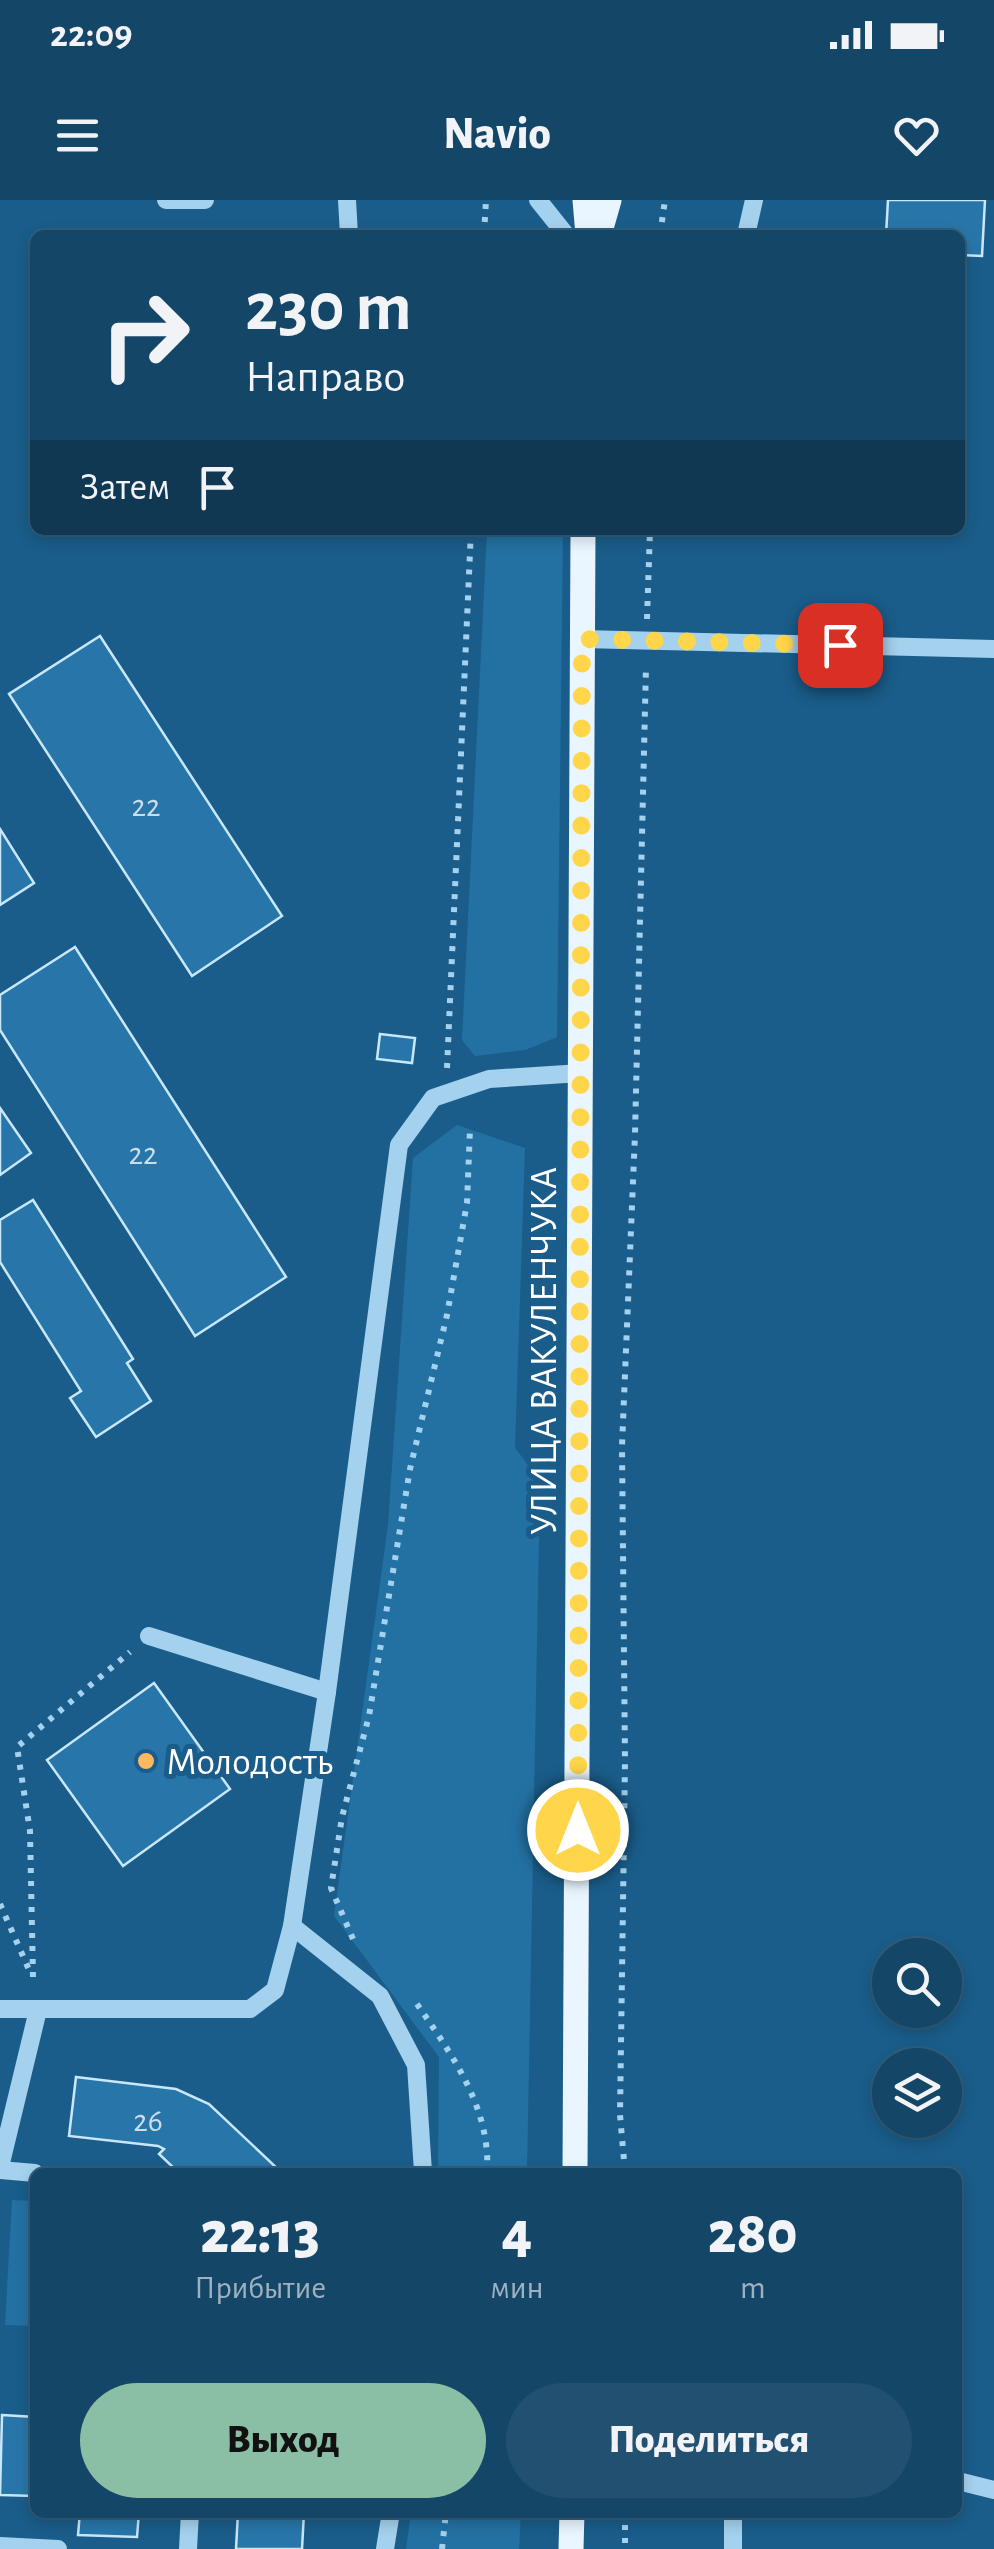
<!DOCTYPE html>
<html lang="ru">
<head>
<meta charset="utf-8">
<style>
	body { margin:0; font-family:"Alegreya Sans",sans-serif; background:#215071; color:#f1f3f6; height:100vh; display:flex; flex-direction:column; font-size:38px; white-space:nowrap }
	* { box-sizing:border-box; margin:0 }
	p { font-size:32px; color:#9db1c0 }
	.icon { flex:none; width:55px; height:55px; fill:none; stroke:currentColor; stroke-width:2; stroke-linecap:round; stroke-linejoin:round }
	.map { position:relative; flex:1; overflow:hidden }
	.sheet { position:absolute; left:30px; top:1968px; width:932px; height:350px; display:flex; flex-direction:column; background:#144668; border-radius:15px; box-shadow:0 5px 15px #0003,0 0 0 2px #335e7c }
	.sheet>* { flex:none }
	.top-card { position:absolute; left:30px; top:30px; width:935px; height:305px; border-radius:15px; box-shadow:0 5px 15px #0003,0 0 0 2px #335e7c; background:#144668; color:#f1f3f6; overflow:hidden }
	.controls { position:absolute; left:872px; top:1738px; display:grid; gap:20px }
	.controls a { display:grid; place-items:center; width:90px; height:90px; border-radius:50%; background:#144668; box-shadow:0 5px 15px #0003,0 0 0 2px #335e7c; font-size:50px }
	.pin { position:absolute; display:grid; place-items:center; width:85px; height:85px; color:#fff; margin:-42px; border-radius:20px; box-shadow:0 5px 15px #0006 }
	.me { position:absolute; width:110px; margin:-55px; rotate:0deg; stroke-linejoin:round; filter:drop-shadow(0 0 8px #0008) }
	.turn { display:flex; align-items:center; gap:35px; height:210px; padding:0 50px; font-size:45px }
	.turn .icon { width:130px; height:130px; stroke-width:2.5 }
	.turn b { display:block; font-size:70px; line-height:85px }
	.then { display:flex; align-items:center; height:95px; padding:0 50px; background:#0003; gap:20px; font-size:38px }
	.eta { display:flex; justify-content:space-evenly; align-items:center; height:170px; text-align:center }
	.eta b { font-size:60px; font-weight:800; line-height:70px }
	.action { display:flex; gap:20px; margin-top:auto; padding:20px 50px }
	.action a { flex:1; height:115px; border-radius:60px; background:#8abfa5; color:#111; font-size:40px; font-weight:800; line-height:115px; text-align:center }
	.action a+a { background:#215071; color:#f1f3f6 }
	.status { display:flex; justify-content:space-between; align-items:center; height:70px; padding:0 50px; background:#144668; direction:ltr }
	.status svg { height:28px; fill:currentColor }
	header { display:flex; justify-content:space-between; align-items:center; height:130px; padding:0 50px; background:#144668; font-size:45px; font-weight:800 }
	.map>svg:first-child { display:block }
	.green { fill:#2371a3 }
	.building { fill:#2876a9; stroke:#c9e7fa; stroke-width:2.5 }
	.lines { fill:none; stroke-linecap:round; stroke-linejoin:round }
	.path { stroke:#a4d1ed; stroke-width:6; stroke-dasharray:5 8; stroke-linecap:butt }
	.minor { stroke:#a4d1ed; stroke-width:18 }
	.major { stroke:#eaf6ff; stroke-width:25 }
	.route { stroke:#ffd54a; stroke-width:18; stroke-dasharray:0 32.4 }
	.poi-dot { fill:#ffb760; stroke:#1a5d8a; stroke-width:4 }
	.labels { text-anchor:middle; stroke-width:10; stroke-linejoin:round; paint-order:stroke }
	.number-label { font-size:32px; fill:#c9ddea }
	.street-label { font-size:38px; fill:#fff; stroke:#1a5d8a }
	.poi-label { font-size:38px; fill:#fff; stroke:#1a5d8a; text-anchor:start }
</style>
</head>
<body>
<div class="status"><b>22:09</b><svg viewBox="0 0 49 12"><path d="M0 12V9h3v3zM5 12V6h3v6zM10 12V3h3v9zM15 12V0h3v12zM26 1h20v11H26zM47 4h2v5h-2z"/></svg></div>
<header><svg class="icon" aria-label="menu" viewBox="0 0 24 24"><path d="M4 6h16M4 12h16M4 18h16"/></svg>Navio<svg class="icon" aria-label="heart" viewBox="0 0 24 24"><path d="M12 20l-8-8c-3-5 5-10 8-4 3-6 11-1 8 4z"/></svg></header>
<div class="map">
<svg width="994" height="2349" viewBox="0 0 994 2349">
	<rect width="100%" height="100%" fill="#1a5d8a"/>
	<g class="green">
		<polygon points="487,330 563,330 557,837 525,850 475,856 462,840"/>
		<polygon points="457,925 525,948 515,1248 540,1280 527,1972 438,1972 439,1857 334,1716 388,1325 413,958"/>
		<polygon points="12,2000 35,2001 35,2126 5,2125"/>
		<polygon points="411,2313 521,2313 519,2349 406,2349"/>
	</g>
	<g class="building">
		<polygon points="888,0 985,0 982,56 960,55 960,35 886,35"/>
		<polygon points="100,436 282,716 192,776 9,494"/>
		<polygon points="0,629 34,683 0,705"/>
		<polygon points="75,747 286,1077 195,1136 0,830 0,795"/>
		<polygon points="380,834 415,838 412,863 377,859"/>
		<polygon points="0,908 31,953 0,975"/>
		<polygon points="33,1000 133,1159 127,1163 151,1201 96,1237 70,1198 81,1191 0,1062 0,1020"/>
		<polygon points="154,1483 230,1589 123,1666 47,1560"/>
		<polygon points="76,1877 176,1889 209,1904 281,1972 178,1972 159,1954 164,1949 158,1946 69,1936"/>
		<polygon points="2,2215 35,2217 35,2296 0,2295"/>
		<polygon points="80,2312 139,2312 137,2337 78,2335"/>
		<polygon points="238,2312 304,2312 302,2349 236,2349"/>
	</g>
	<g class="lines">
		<g class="path">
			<polyline points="484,35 486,0"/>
			<polyline points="660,35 665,0"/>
			<polyline points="647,419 650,330"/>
			<polyline points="447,868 471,330"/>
			<polyline points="0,1704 30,1772"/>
			<polyline points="353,1739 331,1688 342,1617 369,1516 410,1269 447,1115 467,1003 470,929"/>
			<polyline points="33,1777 30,1631 17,1547 130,1452"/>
			<path d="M417 1804C452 1855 491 1908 487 1972"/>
			<polyline points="625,1972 620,1915 625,1561 622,1246 635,934 646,466"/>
			<polyline points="625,2312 625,2349"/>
			<polyline points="442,2349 446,2312"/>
		</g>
		<g class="minor">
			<polyline points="166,0 205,0"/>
			<polyline points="347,0 349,35"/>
			<polyline points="538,0 566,35"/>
			<polyline points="746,35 754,0"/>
			<polyline points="582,439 994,449"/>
			<polyline points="149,1436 327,1492"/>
			<polyline points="292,1726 380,1796 416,1865 423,1972"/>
			<polyline points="0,1809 250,1809 275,1790 292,1726 327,1492 399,945 433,898 489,879 581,873"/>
			<polyline points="0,1967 38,1810"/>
			<polyline points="0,1970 35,1973"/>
			<polyline points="958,2281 994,2290"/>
			<polyline points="0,2346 58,2349"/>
			<polyline points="188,2349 190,2312"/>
			<polyline points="385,2349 391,2312"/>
			<polyline points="733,2349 733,2312"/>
		</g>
		<g class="major">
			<polyline points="585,0 588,35"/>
			<polyline points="599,35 609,0"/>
			<polyline points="575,1972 583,330"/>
			<polyline points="571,2349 572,2312"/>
		</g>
	</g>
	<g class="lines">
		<polyline class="route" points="578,1630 582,439 840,445"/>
	</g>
	<circle class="poi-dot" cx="146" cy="1561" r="10"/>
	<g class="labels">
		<g class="number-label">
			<text x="146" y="616">22</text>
			<text x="143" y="964">22</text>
			<text x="148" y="1931">26</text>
		</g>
		<g class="street-label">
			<text transform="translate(543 1151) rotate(-90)" y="13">УЛИЦА ВАКУЛЕНЧУКА</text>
		</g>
		<g class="poi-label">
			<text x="166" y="1574">Молодость</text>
		</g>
	</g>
</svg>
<div class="controls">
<a><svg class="icon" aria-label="search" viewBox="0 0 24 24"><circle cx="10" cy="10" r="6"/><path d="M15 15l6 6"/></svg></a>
<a><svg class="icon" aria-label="layers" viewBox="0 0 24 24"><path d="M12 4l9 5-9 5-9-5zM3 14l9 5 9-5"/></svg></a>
</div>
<div class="pin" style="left:840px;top:445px;background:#d93025"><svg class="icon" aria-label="arrive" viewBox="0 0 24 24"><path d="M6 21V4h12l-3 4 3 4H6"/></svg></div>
<svg class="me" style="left:578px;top:1630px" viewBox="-20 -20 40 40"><circle r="17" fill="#ffd54a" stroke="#fff" stroke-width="3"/><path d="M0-11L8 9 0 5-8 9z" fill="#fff"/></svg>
<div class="top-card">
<div class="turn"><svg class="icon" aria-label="right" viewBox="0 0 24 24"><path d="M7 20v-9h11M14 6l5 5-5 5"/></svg><div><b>230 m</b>Направо</div></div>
<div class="then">Затем<svg class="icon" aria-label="arrive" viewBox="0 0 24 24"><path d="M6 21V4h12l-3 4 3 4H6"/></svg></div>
</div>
<section class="sheet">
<div class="eta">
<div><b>22:13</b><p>Прибытие</p></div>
<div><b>4</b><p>мин</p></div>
<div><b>280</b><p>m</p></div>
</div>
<div class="action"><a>Выход</a><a>Поделиться</a></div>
</section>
</div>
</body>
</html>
